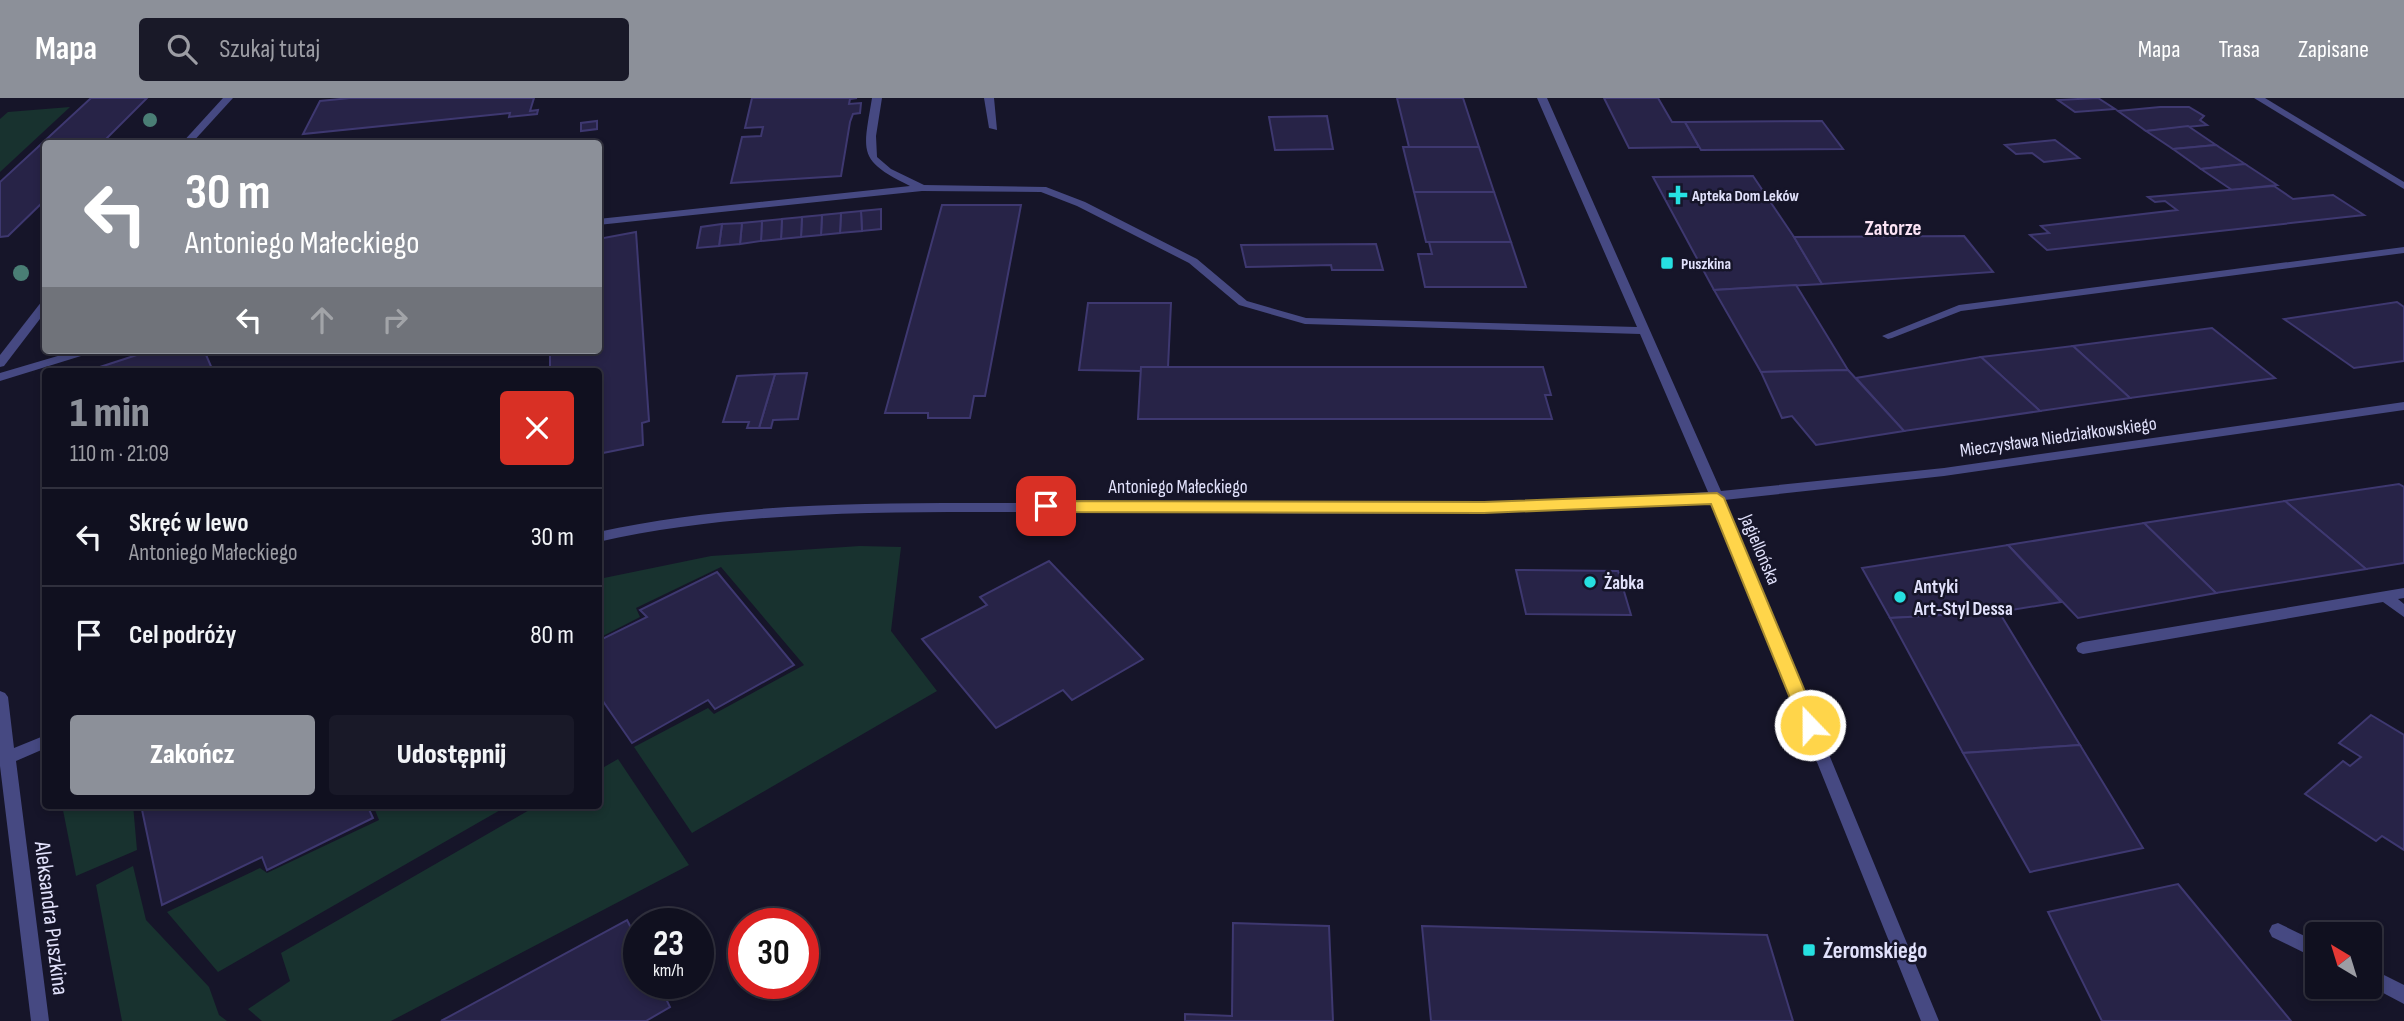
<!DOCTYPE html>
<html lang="pl">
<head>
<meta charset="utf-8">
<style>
	body { margin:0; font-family:"Sofia Sans Condensed",sans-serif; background:#191928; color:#f1f3f6; height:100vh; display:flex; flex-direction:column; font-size:26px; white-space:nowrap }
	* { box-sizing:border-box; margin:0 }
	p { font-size:23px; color:#9c9da4 }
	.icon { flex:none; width:38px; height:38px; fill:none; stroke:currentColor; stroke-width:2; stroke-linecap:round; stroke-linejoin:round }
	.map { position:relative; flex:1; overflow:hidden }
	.details { position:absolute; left:42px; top:270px; width:560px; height:441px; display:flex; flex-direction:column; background:#10101f; border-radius:7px; box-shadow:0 4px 10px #0003,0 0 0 2px #30303d }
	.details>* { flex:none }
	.guide { position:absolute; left:42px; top:42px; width:560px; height:214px; border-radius:7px; box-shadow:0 4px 10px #0003,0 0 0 2px #30303d; background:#8c9099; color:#fff; overflow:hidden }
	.needle { width:46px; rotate:322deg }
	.fabs { position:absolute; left:2305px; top:824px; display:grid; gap:14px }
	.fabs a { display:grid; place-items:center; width:77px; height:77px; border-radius:7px; background:#10101f; box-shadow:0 4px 10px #0003,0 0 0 2px #30303d; font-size:35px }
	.speed { position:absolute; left:623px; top:810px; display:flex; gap:14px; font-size:35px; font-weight:700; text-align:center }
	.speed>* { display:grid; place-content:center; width:91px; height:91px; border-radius:50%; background:#10101f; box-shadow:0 4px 10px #0003,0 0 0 2px #30303d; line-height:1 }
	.speed small { font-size:18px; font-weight:400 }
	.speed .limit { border:10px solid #d22; background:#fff; color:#111 }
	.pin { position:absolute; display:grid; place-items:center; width:60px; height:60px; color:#fff; margin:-30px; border-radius:14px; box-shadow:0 4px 10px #0006 }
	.me { position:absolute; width:77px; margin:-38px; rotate:338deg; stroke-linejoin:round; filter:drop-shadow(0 0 5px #0008) }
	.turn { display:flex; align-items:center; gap:24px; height:147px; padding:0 28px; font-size:32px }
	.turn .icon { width:91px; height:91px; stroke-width:2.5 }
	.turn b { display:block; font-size:49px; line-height:60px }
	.lanes { display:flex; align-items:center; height:66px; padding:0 28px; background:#0003; justify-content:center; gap:35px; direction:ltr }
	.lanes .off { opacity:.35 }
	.round { display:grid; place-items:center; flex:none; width:74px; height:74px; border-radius:7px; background:#191928 }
	.summary { display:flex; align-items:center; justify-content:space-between; height:119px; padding:0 28px }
	h1 { font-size:42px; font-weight:800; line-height:52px; color:#8c9099 }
	.primary-button { display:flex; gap:14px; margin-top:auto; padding:14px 28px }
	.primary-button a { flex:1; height:80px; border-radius:7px; background:#8c9099; color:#fff; font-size:28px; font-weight:800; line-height:80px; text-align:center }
	.primary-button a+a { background:#191928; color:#f1f3f6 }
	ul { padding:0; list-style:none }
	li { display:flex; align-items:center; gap:21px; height:98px; padding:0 28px; border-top:2px solid #30303d }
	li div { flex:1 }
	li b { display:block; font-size:26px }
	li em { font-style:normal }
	header { display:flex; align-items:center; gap:42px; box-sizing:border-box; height:98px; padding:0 35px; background:#8c9099; color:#fff }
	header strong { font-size:33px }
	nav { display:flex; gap:38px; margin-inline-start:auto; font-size:24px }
	.search { width:490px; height:63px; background:#191928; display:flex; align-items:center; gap:18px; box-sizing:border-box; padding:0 24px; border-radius:7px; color:#9c9da4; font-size:26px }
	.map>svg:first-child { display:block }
	.green { fill:#18322f }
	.building { fill:#272347; stroke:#3e3870; stroke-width:2 }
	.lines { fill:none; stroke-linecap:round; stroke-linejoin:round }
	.service { fill:#464982; fill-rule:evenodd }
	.minor { fill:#464982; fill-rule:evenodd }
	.tree { fill:#4a7e75 }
	.route { fill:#ffd54a; stroke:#a68a30; stroke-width:2 }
	.poi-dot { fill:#26e0e1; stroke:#161529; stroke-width:2.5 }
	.labels { text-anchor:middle; stroke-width:5; stroke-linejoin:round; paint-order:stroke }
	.far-poi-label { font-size:16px; font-weight:bold; fill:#e1e1fb; stroke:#161529; text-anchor:start }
	.street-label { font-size:19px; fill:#e1e1fb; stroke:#161529 }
	.poi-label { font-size:19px; font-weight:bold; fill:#e1e1fb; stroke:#161529; text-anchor:start }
	.far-district-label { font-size:21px; font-weight:bold; fill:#fbe3f4; stroke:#161529 }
	.near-street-label { font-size:23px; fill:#e1e1fb; stroke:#161529 }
	.near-poi-label { font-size:23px; font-weight:bold; fill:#e1e1fb; stroke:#161529; text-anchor:start }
</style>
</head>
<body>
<header>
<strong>Mapa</strong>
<div class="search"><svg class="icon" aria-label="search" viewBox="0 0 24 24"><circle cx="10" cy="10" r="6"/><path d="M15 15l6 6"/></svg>Szukaj tutaj</div>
<nav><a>Mapa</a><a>Trasa</a><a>Zapisane</a></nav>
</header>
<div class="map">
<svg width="2404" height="923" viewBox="0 0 2404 923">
	<rect width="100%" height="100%" fill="#161529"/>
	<g class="green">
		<polygon points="70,9 0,74 0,21 8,14"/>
		<polygon points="860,448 901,449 891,533 937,593 692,735 634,649 708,610 714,616 804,567 721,469 636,510 640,519 599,540 599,481 711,458"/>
		<polygon points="618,661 689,767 391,923 262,923 248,911 290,883 281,855 538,707 598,707 599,672"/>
		<polygon points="62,707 133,707 137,752 76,778"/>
		<polygon points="373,707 509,707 218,874 167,814 260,770 267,775 379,722"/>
		<polygon points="133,768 146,822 209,889 219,917 227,923 122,923 96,787"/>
	</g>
	<g class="building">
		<polygon points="91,0 147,0 101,46 46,46 46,101 8,138 0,139 0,84"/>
		<polygon points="350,0 534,0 530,13 538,12 537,16 509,19 510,15 303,36 320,3"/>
		<polygon points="752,0 857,0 850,1 849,6 861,5 860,15 853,16 850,24 841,78 731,85 742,39 761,38 763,29 745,30"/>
		<polygon points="1397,0 1463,0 1479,49 1409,49"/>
		<polygon points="1604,0 1658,0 1672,24 1685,24 1699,49 1629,50"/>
		<polygon points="2098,0 2115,11 2075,14 2058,2"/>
		<polygon points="2160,9 2189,9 2204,18 2200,22 2207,27 2146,33 2118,13"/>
		<polygon points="1327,18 1333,51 1275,52 1269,19"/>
		<polygon points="597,23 597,31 581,33 581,25"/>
		<polygon points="1822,23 1843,51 1701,52 1685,24"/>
		<polygon points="2188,28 2216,47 2173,51 2146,33"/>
		<polygon points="2055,42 2079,60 2044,64 2032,55 2016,56 2005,47"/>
		<polygon points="2216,47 2245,66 2201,71 2173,51"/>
		<polygon points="1403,49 1479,49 1494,94 1414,94"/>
		<polygon points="2245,66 2277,87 2232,92 2201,71"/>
		<polygon points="1753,78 1794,139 1822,186 1714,192 1653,79"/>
		<polygon points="2274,88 2293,101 2333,97 2364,117 2047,152 2030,137 2049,135 2041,128 2177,112 2165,103 2155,104 2148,99"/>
		<polygon points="1414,94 1494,94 1511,144 1426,144"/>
		<polygon points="942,107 1021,107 985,298 974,298 970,320 928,320 928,315 885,315"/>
		<polygon points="881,111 881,131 862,133 861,113"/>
		<polygon points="861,113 862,133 840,135 841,115"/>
		<polygon points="841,115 840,135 821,137 822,117"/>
		<polygon points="822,117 821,137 801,139 802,119"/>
		<polygon points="802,119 801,139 781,141 782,121"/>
		<polygon points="782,121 781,141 761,143 762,123"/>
		<polygon points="762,123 761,143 740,146 742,125"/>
		<polygon points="742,125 740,146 719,148 722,126"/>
		<polygon points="722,126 719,148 697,150 701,129"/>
		<polygon points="636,134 649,323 642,325 643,347 598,356 598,273 550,273 550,252 598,252 598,141"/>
		<polygon points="1964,138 1993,174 1822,186 1794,139"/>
		<polygon points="1429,144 1511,144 1526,189 1425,189 1418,156 1432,156"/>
		<polygon points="1376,146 1383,172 1332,172 1331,167 1246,169 1241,147"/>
		<polygon points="1796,187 1848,272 1761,274 1714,192"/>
		<polygon points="2397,204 2404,209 2404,263 2354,270 2284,221"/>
		<polygon points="1088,205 1171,205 1168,269 1141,269 1141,273 1079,272"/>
		<polygon points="2212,230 2275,280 2130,300 2073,248"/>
		<polygon points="2073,248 2130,300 2040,313 1981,259"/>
		<polygon points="152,252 204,252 213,273 98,273 97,270"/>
		<polygon points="1981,259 2040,313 1904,333 1856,280"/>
		<polygon points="1141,269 1543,269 1551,297 1545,297 1552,321 1138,321"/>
		<polygon points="1848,272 1904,333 1816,347 1792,318 1782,320 1761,274"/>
		<polygon points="807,275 798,321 773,322 771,330 759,330 775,276"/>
		<polygon points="775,276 759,330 747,330 749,324 723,324 737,278"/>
		<polygon points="2399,386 2404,389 2404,465 2366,471 2285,403"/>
		<polygon points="2285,403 2366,471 2216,495 2144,425"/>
		<polygon points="2144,425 2216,495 2078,520 2008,447"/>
		<polygon points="2008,447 2061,504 1999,514 1890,520 1862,470"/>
		<polygon points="1049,463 1143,561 1072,602 1063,592 996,630 922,541 987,507 980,499"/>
		<polygon points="1516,472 1618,473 1631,517 1526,516"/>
		<polygon points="717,474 794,567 715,611 708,602 632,645 598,596 598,543 647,519 640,512"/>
		<polygon points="1999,514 2080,647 1963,655 1890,520"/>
		<polygon points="2371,617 2404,637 2404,752 2382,738 2376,743 2305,696 2343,663 2350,668 2361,659 2339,645"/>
		<polygon points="2080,647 2143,750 2030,774 1963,655"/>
		<polygon points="141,707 367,707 373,720 267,772 262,759 162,807"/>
		<polygon points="2178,786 2291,923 2102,923 2048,814"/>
		<polygon points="627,822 639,845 639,886 659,886 670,909 646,923 441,923"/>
		<polygon points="1233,825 1329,828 1333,923 1185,923 1185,916 1232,918"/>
		<polygon points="1422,828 1767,837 1793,923 1431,923"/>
	</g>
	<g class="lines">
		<g class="service">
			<polygon points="984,0 994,0 997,32 989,30"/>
			<polygon points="2404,149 2404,155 1961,213 1892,240 1888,241 1882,238 1959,207"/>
			<polygon points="2404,490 2404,500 2398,501 2404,506 2404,519 2383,504 2083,556 2078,554 2076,550 2078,546 2083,544"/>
			<polygon points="2278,825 2317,844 2317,861 2272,839 2269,833 2272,827"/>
			<polygon points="2370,870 2404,887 2404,906 2370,888"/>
		</g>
		<g class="minor">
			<polygon points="223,0 233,0 191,46 181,46"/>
			<path d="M872 0H882L876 38 877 59 891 71 924 87 1046 89 1085 104 1197 161 1247 203 1306 220 1637 229 1537 0H1547L1721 393 1944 370 2404 304V312L1944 378 1724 402 1939 923H1921L1712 403C1635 408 1559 413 1482 414 1336 418 1190 413 1045 414 895 414 745 411 598 444V434C743 402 891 405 1038 405 1185 404 1332 408 1479 405 1556 404 1632 399 1708 394L1640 236 1305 226 1239 207 1189 165 1077 108 1041 94 922 93 598 127V121L910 88C857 62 863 55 872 0Z"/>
			<polygon points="2254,0 2265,0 2404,84 2404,91"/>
			<polygon points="46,202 46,213 4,268 0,269 0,257 42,203"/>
			<polygon points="78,252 96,252 94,254 0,283 0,275"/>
			<polygon points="0,593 5,595 8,599 14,650 46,637 46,650 16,663 49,923 31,923 0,668"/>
		</g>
	</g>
	<g class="tree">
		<circle cx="150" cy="22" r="7"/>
		<circle cx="21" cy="175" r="8"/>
	</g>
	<polygon class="route" points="1717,395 1724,400 1819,627 1816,632 1804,632 1801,627 1711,406 1484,415 1046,414 1038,408 1046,403 1484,404"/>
	<g class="poi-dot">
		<path d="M1674.5 86.5h7v7h7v7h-7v7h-7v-7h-7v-7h7z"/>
		<rect x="1660" y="158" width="14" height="14" rx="3.5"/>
		<circle cx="1590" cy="484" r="7"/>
		<circle cx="1900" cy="499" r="7"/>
		<rect x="1802" y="845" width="14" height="14" rx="3.5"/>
	</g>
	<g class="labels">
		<g class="far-poi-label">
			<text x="1692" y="103">Apteka Dom Leków</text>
			<text x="1681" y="171">Puszkina</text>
		</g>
		<g class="street-label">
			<text transform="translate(2058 338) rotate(-8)" y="7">Mieczysława Niedziałkowskiego</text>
			<text x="1178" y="395">Antoniego Małeckiego</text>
			<text transform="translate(1761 451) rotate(67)" y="7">Jagiellońska</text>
		</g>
		<g class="poi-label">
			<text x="1604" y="491">Żabka</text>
			<text x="1914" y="495">Antyki<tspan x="1914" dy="22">Art-Styl Dessa</tspan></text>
		</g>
		<g class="far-district-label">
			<text x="1893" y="137">Zatorze</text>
		</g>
		<g class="near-street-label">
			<text transform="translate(52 820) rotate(83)" y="8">Aleksandra Puszkina</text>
		</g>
		<g class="near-poi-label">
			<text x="1823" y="860">Żeromskiego</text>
		</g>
	</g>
</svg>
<div class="fabs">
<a><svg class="needle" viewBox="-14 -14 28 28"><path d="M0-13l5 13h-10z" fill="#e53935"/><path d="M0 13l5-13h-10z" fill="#9c9da4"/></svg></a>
</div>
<div class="speed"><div>23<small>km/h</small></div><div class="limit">30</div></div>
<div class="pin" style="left:1046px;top:408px;background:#d93025"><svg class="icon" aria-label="arrive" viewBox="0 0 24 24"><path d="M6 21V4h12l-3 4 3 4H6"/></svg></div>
<svg class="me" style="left:1810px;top:627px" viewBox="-20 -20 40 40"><circle r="17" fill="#ffd54a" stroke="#fff" stroke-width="3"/><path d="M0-11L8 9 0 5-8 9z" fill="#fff"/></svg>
<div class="guide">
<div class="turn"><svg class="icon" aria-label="left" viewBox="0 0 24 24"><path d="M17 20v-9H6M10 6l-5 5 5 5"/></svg><div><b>30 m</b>Antoniego Małeckiego</div></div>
<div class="lanes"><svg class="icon" aria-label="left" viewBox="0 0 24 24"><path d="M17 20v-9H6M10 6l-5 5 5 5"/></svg><svg class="icon off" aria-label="ahead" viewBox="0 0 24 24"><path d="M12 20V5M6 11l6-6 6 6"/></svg><svg class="icon off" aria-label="right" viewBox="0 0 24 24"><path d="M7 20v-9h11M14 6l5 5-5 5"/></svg></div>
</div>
<section class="details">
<div class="summary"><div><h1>1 min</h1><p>110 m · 21:09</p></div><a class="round" style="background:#d93025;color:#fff"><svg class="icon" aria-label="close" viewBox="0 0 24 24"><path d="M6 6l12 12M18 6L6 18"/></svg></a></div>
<ul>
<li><svg class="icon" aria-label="left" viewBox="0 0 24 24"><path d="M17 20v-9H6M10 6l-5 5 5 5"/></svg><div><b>Skręć w lewo</b><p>Antoniego Małeckiego</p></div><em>30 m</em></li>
<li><svg class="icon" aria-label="arrive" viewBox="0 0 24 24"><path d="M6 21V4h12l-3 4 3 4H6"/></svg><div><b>Cel podróży</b></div><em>80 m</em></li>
</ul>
<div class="primary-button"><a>Zakończ</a><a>Udostępnij</a></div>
</section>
</div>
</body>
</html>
